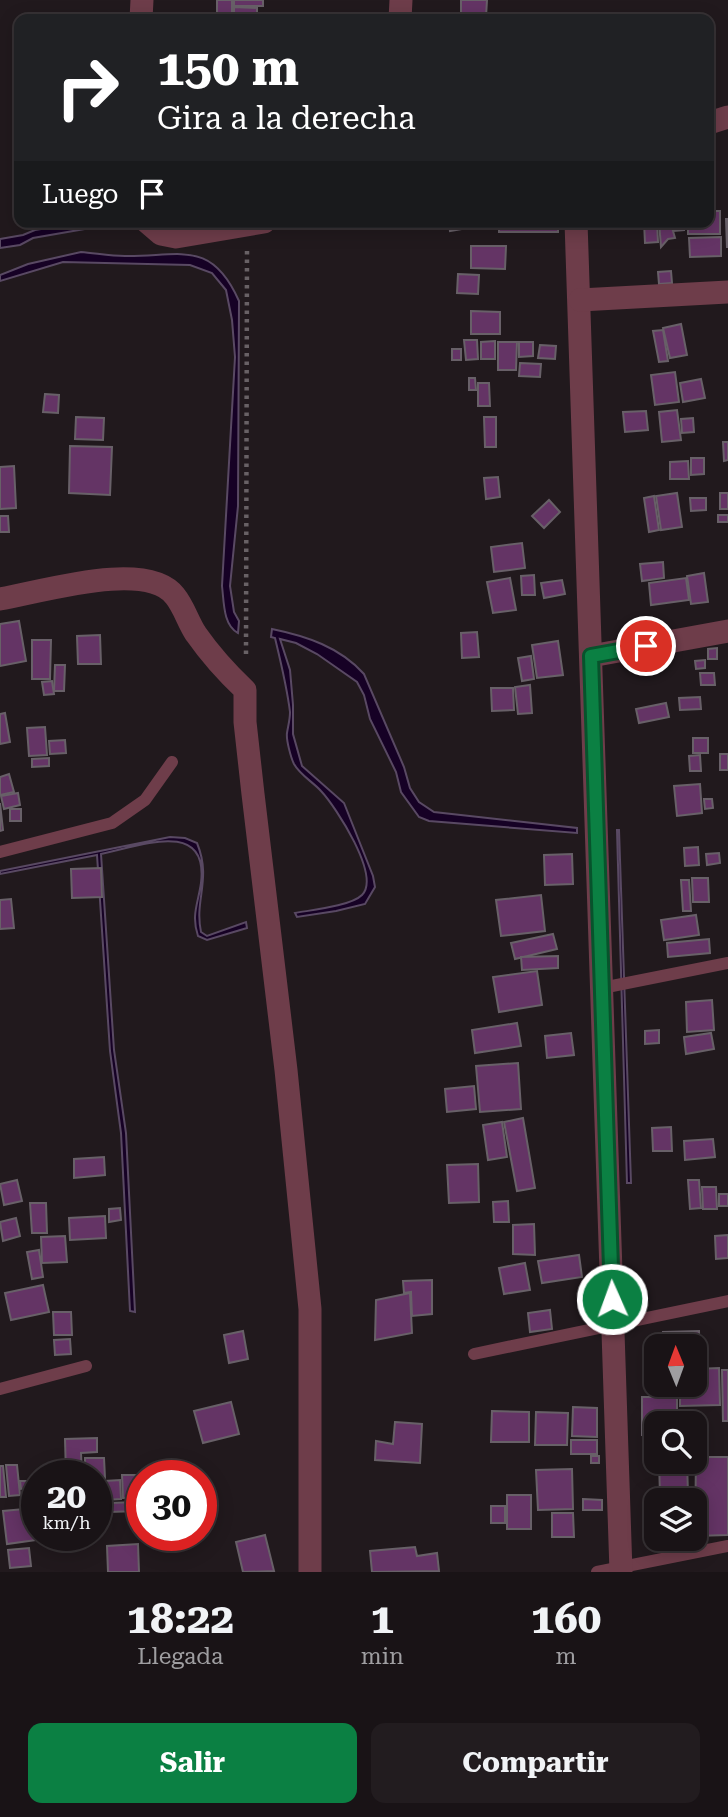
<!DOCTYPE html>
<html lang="es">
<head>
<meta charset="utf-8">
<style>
	body { margin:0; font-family:"Roboto Serif",serif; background:#221c1f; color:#f1f3f6; height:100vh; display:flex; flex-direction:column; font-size:26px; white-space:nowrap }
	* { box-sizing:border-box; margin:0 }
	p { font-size:23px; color:#9f9ea1 }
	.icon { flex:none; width:38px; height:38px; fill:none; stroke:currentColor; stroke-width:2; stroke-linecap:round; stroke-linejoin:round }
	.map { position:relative; height:1572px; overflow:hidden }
	.side { display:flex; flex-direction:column; background:#191316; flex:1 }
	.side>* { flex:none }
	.guide { position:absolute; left:14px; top:14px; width:700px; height:214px; border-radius:14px; box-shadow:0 4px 18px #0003,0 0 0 2px #373235; background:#202124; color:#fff; overflow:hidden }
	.needle { width:46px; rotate:359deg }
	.buttons { position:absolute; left:644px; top:1334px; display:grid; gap:14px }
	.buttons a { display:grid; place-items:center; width:63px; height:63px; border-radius:14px; background:#191316; box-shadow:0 4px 18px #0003,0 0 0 2px #373235; font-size:35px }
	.speed { position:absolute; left:21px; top:1460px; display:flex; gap:14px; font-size:35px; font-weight:700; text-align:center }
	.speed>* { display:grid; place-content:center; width:91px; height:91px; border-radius:50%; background:#191316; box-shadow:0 4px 18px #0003,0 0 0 2px #373235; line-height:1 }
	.speed small { font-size:18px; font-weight:400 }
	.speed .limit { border:10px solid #d22; background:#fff; color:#111 }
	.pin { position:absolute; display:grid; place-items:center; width:60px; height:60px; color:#fff; margin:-30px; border:4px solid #fff; border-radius:50%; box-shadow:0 2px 7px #0007 }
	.me { position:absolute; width:77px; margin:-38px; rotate:358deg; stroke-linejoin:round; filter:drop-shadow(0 0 5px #0008) }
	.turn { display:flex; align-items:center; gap:24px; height:147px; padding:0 28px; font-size:32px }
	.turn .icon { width:91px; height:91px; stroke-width:2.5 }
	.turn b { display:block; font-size:49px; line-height:60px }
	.then { display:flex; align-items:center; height:66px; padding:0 28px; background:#0003; gap:14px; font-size:26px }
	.eta { display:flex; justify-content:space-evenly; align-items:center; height:119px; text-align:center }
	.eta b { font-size:42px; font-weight:700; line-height:49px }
	.action { display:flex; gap:14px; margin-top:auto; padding:14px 28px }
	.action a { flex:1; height:80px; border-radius:14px; background:#0b8043; color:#fff; font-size:28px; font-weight:700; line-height:80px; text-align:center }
	.action a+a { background:#221c1f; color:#f1f3f6 }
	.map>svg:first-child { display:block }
	.water { fill:#160125; stroke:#594963; stroke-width:2 }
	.building { fill:#643465; stroke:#686068; stroke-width:2 }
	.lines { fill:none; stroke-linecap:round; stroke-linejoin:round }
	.path { stroke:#686165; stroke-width:4.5; stroke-dasharray:3.5 5; stroke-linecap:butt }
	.service { stroke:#6e3d4a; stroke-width:12 }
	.minor { stroke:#6e3d4a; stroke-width:23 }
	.route-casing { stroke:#07532c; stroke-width:18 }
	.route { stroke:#0b8043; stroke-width:12 }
</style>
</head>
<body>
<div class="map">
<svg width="728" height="1572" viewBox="0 0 728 1572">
	<rect width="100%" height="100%" fill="#21191d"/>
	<g class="water">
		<polygon points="84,222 125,222 33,238 20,245 0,248 0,239 23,235 35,230"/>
		<path d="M81 252C95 253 110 256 125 256 179 257 211 238 239 301L238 506 230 586 234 612 239 621 238 633C223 625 224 602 222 586L235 357 232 320 226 290 212 273 190 265 63 262 0 281V275L28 264Z"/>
		<path d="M272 629C306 636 340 647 364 674L404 767 410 788 419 802 434 812 577 828V833L429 821 419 817 401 792 396 772 370 719 364 695 357 682 317 654 296 643 280 639 290 670 293 705V734L302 766 344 803 373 876 375 887 365 904 336 911 297 917 295 913C311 910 351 906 362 895 381 876 336 807 321 791 313 782 300 775 294 764 291 758 286 740 287 733 288 726 290 720 290 712 287 687 281 663 275 638L271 637Z"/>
		<polygon points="617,830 619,830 631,1183 627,1183"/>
		<path d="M170 837 185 838 197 843C212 880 194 899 201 932L207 936 246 922 247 928 207 940 198 936C191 915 198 904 201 883 209 817 137 847 101 854L114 1050 126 1133 135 1312 130 1311 121 1133 110 1051 97 855 0 874V871Z"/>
	</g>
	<g class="building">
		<rect x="217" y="0" width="15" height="19"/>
		<rect x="234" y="0" width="29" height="6"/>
		<polygon points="461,0 487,0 486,17 461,17"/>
		<polygon points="234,7 257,8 257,19 234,19"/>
		<polygon points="709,211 720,211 720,234 688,234 688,222 709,222"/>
		<polygon points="726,219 728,219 727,248"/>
		<polygon points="449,222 467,222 468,228 450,231"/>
		<rect x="499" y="222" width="59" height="10"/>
		<polygon points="644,222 657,222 658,242 645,243"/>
		<polygon points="659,222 684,222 684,230 673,231 675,238 668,239 661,247"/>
		<polygon points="721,237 721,256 690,257 689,238"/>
		<polygon points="471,246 506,246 505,269 471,268"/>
		<polygon points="671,271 672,283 659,284 658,272"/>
		<polygon points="458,274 479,275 478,294 457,293"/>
		<polygon points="471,311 500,312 500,334 471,334"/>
		<polygon points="681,324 687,355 670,358 663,328"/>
		<polygon points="663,330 668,361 659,362 653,331"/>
		<polygon points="464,340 477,340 478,359 466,360"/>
		<polygon points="495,341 495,359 481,359 481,342"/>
		<polygon points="498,342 517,342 516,370 498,370"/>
		<polygon points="519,342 533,342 533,356 519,357"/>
		<polygon points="540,345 556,346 555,359 538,358"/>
		<rect x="452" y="349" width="9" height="11"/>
		<polygon points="520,363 541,364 540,377 519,376"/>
		<polygon points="675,372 679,402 655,405 651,375"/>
		<polygon points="469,378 475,378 476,390 469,390"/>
		<polygon points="701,379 705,398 683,402 680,383"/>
		<polygon points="478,383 489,383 490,406 478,406"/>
		<polygon points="45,394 59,395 58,413 43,412"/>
		<polygon points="677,410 681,440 662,442 659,412"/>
		<polygon points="646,411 648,430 625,432 623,412"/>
		<polygon points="76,417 104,418 103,440 75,439"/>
		<polygon points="484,417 496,417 496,447 485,447"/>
		<polygon points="693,418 694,432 682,433 681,419"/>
		<polygon points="723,442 728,442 728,460 724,461"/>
		<polygon points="70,446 112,447 110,495 69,493"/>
		<polygon points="691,458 704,458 704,474 691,475"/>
		<polygon points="688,461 689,479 670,479 670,462"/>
		<polygon points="14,466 16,508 0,509 0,467"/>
		<polygon points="498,477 500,497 486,499 484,478"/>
		<polygon points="677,493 682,527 661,530 656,496"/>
		<rect x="720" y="493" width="8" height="16"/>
		<polygon points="654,496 659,530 649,532 644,498"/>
		<polygon points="690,498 706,498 706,510 691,511"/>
		<polygon points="549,500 560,512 544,528 532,516"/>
		<rect x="718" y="515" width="10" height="7"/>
		<polygon points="0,516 8,516 9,532 0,532"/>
		<polygon points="522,543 525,568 494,572 491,547"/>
		<polygon points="663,562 664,578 642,581 640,564"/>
		<polygon points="704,573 708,602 691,604 687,576"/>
		<polygon points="534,575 535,595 522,595 521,576"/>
		<polygon points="510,578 516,610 493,613 487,582"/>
		<polygon points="686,578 689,600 651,605 649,583"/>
		<polygon points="562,580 565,594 544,598 541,583"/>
		<polygon points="19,621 26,661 0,666 0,624"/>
		<polygon points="477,632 479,657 462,658 461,633"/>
		<polygon points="100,635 101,664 78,664 77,636"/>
		<polygon points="32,640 51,640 50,679 32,679"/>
		<polygon points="558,641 563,675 537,678 532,645"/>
		<polygon points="717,648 717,659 708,659 708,649"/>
		<polygon points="531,656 534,679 522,681 518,658"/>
		<polygon points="705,660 705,668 696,669 695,661"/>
		<polygon points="55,665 65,665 64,691 54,691"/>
		<polygon points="700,673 714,673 715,685 701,685"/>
		<polygon points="52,681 54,694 44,695 42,682"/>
		<polygon points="530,685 532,713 518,714 515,687"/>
		<polygon points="491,688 513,688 514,710 492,711"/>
		<polygon points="700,697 701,709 680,710 679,698"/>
		<polygon points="666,703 669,717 639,723 636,709"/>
		<polygon points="5,713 10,742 0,744 0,714"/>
		<polygon points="45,727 47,755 29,756 27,728"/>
		<rect x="693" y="738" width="15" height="15"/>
		<polygon points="65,740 66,753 50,754 49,741"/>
		<rect x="720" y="754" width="8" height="16"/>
		<polygon points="700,755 701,771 690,771 689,756"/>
		<polygon points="49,758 49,766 32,767 32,759"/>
		<polygon points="9,774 14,792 0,795 0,777"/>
		<polygon points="700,784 702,813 677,816 674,786"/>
		<polygon points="18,793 20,805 4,809 1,796"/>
		<polygon points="704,799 712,799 713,808 705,809"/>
		<polygon points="0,803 3,830 0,831"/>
		<rect x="10" y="809" width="11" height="12"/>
		<polygon points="698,847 699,865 685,866 684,848"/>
		<polygon points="719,853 720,863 707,865 706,854"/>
		<polygon points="572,854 573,884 545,885 544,855"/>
		<polygon points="101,868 102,897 72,898 71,869"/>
		<polygon points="692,878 708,878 709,902 693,902"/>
		<polygon points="681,880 689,880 691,911 683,911"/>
		<polygon points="541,895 545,931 501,936 496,900"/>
		<polygon points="11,899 14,928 0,929 0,900"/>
		<polygon points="696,915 699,935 664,940 661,920"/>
		<polygon points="553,934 557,949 515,959 511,943"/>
		<polygon points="709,939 710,953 668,957 667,943"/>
		<polygon points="558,956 558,968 522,970 521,957"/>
		<polygon points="537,971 542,1005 499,1012 493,977"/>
		<polygon points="712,1000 714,1030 687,1032 686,1002"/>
		<polygon points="517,1023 521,1046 475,1053 472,1030"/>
		<polygon points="659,1030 659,1043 645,1044 645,1031"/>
		<polygon points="571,1033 574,1055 547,1058 545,1036"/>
		<polygon points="711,1033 714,1049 686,1054 684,1037"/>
		<polygon points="518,1063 521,1109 480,1112 476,1066"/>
		<polygon points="474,1086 476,1109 447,1112 445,1089"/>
		<polygon points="523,1118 535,1188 517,1191 504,1122"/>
		<polygon points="502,1122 507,1157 488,1160 483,1125"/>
		<polygon points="671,1127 672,1151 653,1151 652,1128"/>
		<polygon points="713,1139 715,1157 685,1160 684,1141"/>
		<polygon points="104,1157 105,1175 74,1178 74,1159"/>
		<polygon points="478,1164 479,1202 449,1203 447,1165"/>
		<polygon points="17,1180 22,1201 4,1205 0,1184"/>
		<polygon points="688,1180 699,1180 701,1208 690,1209"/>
		<polygon points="702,1187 716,1187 717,1209 703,1209"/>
		<rect x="719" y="1194" width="9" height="12"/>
		<polygon points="508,1201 509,1222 494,1222 493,1202"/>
		<polygon points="30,1203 46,1203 47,1233 32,1233"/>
		<polygon points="120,1208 121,1220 109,1222 109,1209"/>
		<polygon points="105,1216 106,1238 70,1240 69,1218"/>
		<polygon points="16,1218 20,1236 3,1241 0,1222"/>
		<polygon points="534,1224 535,1255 513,1254 513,1225"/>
		<polygon points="728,1235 728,1258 716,1259 715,1236"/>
		<polygon points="65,1236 67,1262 42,1263 41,1237"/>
		<polygon points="39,1250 43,1277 32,1279 27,1252"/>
		<polygon points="579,1255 582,1277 542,1283 538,1261"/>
		<polygon points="525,1263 530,1290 504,1294 499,1268"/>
		<polygon points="432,1280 432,1314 412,1316 411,1292 404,1293 403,1281"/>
		<polygon points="43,1285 49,1312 11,1320 5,1293"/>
		<polygon points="410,1293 412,1333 375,1340 376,1300"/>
		<polygon points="550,1310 552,1329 530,1332 528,1313"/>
		<polygon points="53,1312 71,1312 72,1335 54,1335"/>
		<polygon points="243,1331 248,1359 229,1363 224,1335"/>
		<polygon points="699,1331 700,1363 695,1363 695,1346 664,1346 663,1332"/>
		<polygon points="70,1339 71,1354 55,1355 54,1340"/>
		<polygon points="719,1368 720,1405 680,1406 680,1384 695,1384 695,1369"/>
		<polygon points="722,1370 728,1370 728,1421 723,1421"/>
		<polygon points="642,1397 677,1397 677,1423 656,1423 656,1435 642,1435"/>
		<polygon points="231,1402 239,1434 203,1443 194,1411"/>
		<polygon points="573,1407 597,1408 597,1437 572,1436"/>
		<polygon points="492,1411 529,1412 529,1442 491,1442"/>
		<polygon points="536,1412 568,1413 567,1445 535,1445"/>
		<polygon points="395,1422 422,1424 420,1463 375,1460 376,1441 393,1444"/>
		<polygon points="97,1438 97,1452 81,1453 82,1475 66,1475 65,1439"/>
		<rect x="571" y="1440" width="26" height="14"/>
		<rect x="591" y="1456" width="8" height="7"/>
		<polygon points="696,1457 728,1457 728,1535 695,1536"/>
		<polygon points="85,1458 104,1458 105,1478 85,1475"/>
		<polygon points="659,1461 687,1461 688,1494 660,1495"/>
		<polygon points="6,1465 17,1465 20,1495 9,1496"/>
		<polygon points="0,1466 3,1466 6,1497 0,1497"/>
		<polygon points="572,1469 573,1509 538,1510 536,1470"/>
		<polygon points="122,1475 147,1475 142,1475 142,1498 123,1498"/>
		<polygon points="120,1480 121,1499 105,1500 105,1481"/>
		<polygon points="20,1481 30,1481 31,1488 21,1489"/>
		<polygon points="37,1494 37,1510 28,1511 26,1495"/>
		<rect x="507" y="1495" width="24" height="34"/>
		<polygon points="583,1499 602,1500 602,1510 583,1510"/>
		<polygon points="136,1502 137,1511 110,1512 110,1503"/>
		<rect x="491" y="1506" width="14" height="17"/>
		<polygon points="24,1509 25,1522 37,1521 37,1535 51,1535 51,1538 7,1544 3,1511"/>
		<polygon points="552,1513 573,1513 574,1537 552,1537"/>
		<polygon points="265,1535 274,1571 243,1572 236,1542"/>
		<polygon points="138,1544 139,1572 108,1572 107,1546"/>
		<polygon points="415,1547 417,1556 437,1553 439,1571 372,1572 370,1551"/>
		<polygon points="29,1548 31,1566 10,1568 8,1550"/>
	</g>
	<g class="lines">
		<polyline class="path" points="246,654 247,250"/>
		<g class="service">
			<polyline points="0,852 112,823 145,800 172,762"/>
			<polyline points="602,988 728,963"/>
			<polyline points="474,1354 728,1301"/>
			<polyline points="0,1389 86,1366"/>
			<polyline points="597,1572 728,1546"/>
		</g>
		<g class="minor">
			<polyline points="141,19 142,0"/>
			<polyline points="400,19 401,0"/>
			<polyline points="709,123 728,117"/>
			<polyline points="147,222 161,234 176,237 264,222"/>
			<polyline points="576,222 621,1572"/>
			<polyline points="580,300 728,292"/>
			<path d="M0 599C41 592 147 559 175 596 184 607 188 622 196 634 210 654 227 673 245 690V722L253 794 286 1070 310 1309V1572"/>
			<polyline points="591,656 728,631"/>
		</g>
	</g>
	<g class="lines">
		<defs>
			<polyline id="route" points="612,1299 591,656 646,646"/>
		</defs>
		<use href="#route" class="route-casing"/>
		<use href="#route" class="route"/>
	</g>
</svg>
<div class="buttons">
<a><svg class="needle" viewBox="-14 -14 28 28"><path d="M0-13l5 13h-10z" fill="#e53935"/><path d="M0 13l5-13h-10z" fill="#9f9ea1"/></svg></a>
<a><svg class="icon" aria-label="search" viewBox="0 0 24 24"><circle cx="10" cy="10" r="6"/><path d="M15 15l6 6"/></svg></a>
<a><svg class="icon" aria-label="layers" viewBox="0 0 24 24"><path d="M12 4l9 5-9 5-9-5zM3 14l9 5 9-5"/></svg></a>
</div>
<div class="speed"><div>20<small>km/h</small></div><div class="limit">30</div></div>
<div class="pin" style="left:646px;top:646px;background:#d93025"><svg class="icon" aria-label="arrive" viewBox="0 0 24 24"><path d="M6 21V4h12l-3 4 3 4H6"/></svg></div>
<svg class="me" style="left:612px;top:1299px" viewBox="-20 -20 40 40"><circle r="17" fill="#0b8043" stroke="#fff" stroke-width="3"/><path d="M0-11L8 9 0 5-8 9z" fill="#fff"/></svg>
<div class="guide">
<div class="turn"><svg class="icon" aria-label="right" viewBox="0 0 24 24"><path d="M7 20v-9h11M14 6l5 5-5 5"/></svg><div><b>150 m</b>Gira a la derecha</div></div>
<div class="then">Luego<svg class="icon" aria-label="arrive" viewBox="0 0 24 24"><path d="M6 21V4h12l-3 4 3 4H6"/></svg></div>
</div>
</div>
<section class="side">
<div class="eta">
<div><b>18:22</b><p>Llegada</p></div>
<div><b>1</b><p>min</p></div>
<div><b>160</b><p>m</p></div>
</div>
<div class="action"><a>Salir</a><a>Compartir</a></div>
</section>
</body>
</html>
